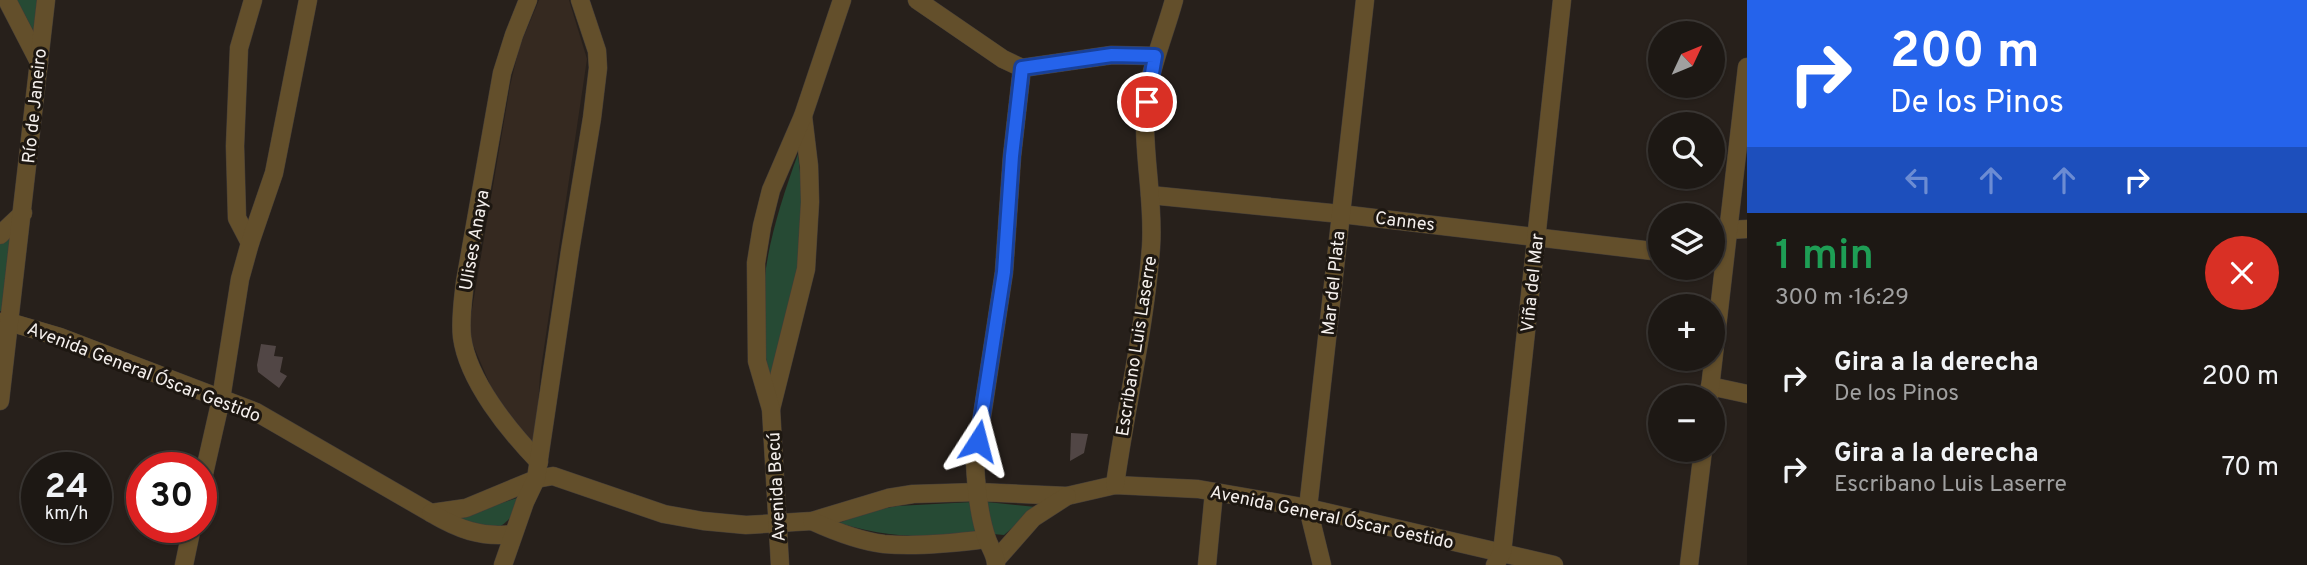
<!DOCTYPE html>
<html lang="es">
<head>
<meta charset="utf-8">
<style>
	body { margin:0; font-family:Overpass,sans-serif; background:#25211d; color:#f1f3f6; height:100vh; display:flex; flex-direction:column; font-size:26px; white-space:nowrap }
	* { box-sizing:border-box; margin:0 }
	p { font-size:23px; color:#a0a0a0 }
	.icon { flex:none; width:38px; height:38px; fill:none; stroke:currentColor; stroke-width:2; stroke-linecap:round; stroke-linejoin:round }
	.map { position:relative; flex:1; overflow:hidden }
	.side { display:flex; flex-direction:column; background:#1d1814; width:560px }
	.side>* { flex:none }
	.banner { background:#2563eb; color:#fff; overflow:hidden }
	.needle { width:46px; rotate:46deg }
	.buttons { position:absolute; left:1648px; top:21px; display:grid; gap:14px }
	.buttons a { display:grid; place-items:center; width:77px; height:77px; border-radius:50%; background:#1d1814; box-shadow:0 2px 5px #0004,0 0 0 2px #3b3734; font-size:35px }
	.speed { position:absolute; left:21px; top:452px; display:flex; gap:14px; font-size:35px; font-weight:700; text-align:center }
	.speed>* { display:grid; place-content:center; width:91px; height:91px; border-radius:50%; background:#1d1814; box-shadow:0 2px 5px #0004,0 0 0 2px #3b3734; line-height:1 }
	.speed small { font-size:18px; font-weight:400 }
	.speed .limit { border:10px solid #d22; background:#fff; color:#111 }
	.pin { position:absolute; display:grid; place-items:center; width:60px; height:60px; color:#fff; margin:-30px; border:4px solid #fff; border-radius:50%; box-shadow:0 2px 7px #0007 }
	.me { position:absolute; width:77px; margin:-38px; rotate:9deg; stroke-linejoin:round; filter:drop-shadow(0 0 5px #0008) }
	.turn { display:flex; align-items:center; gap:24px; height:147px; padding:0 28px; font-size:32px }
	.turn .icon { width:91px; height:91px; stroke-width:2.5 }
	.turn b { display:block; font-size:49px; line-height:60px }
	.lanes { display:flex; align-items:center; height:66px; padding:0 28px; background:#0003; justify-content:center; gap:35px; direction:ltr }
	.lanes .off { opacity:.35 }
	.round { display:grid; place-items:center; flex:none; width:74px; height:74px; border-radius:37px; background:#25211d }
	.head { display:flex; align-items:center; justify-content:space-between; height:119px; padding:0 28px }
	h1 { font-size:42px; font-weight:600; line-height:52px; color:#1e9e55 }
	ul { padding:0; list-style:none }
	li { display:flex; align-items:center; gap:21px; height:91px; padding:0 28px }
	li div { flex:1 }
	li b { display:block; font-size:26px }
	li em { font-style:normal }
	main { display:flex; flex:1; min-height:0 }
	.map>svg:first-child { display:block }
	.built { fill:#352920 }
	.green { fill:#264a34 }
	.building { fill:#514645 }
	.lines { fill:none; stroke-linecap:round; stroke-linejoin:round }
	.minor-casing { stroke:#443d38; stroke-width:19 }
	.minor { stroke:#634f2b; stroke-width:18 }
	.route-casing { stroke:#184099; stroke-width:18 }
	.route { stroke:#2563eb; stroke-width:12 }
	.labels { text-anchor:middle; stroke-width:6; stroke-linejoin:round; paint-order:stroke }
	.street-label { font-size:18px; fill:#f5f0ed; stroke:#1d1711 }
</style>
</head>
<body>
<main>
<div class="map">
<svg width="1747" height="565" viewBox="0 0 1747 565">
	<rect width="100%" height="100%" fill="#27201b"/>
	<polygon class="built" points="539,0 569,0 587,59 540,375 536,439 529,444 491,387 471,340 470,321 510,86 519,48"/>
	<g class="green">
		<polygon points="16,0 37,0 34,32 19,4"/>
		<path d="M798 154 803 200 800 256 771 384C751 299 769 234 798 154Z"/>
		<polygon points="7,237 13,237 5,311 0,311 0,244"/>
		<path d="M517 498C519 510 505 528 491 529 481 530 468 523 458 521L460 517Z"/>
		<path d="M973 502 980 527 972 536C923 537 887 538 839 523L866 512 897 506Z"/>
		<polygon points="987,502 1036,507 1004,535 993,534"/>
	</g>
	<g class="building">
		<polygon points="261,344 276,346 274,356 283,357 280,372 287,376 279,388 258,372 257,365"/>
		<polygon points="1071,433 1088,434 1084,453 1070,461"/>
	</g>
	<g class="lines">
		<defs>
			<g id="minor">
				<polyline points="7,0 39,62"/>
				<path d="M528 0 514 35 502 73 465 282C463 300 460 319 462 337 468 381 509 431 539 462"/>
				<polyline points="917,0 1003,59 1022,68 1112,55 1155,56"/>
				<polyline points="1150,195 1341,214 1661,252"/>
				<polyline points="1728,230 1747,229"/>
				<polyline points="0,235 23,213"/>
				<polyline points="250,243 237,218 235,146 239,48 253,0"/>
				<polyline points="0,322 9,322 60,337 256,412 431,513 466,508 536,479 553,476 664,514 703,521 746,525 812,521 888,498 913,494 978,492 1067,496 1115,485 1198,489 1308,508 1554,565"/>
				<polyline points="1710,386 1747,394"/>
				<polyline points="1709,397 1747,67"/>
				<polyline points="0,401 46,0"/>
				<polyline points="771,409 806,269 810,202 809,166 803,116"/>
				<path d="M1115 485C1126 406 1145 327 1151 247 1154 206 1145 165 1145 124 1145 77 1162 44 1174 0"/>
				<polyline points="201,487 221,399 240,279 250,243 274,173 308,0"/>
				<path d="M431 513C458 529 481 538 513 534"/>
				<path d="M812 521C834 531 859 541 884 544 915 547 955 543 986 539"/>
				<polyline points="996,560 1033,518 1067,496"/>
				<polyline points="184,565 192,527"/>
				<polyline points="503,565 525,502 536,479 570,251 592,118 598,68 597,51 580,0"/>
				<polyline points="780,565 771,409 757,361 756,263 762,226 771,190 803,116 842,0"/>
				<path d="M996 565C996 555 990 548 987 539 979 516 976 486 975 462L1004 272 1012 156 1022 68"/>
				<polyline points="1207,565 1214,492"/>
				<polyline points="1322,565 1308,508 1365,0"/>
				<polyline points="1495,565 1502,553 1562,0"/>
				<polyline points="1689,565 1703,450"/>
			</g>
		</defs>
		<use href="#minor" class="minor-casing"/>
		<use href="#minor" class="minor"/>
	</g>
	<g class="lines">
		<defs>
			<polyline id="route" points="978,441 1004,272 1012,156 1022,68 1112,55 1155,56 1147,102"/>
		</defs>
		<use href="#route" class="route-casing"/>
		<use href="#route" class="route"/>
	</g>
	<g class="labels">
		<g class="street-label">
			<text transform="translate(34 106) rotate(-84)" y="6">Río de Janeiro</text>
			<text transform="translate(1405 221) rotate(7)" y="6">Cannes</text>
			<text transform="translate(474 240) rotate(-80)" y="6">Ulises Anaya</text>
			<text transform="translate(1333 283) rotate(-84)" y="6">Mar del Plata</text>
			<text transform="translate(1532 283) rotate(-84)" y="6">Viña del Mar</text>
			<text transform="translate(1136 346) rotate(-81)" y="6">Escribano Luis Laserre</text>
			<text transform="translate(144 372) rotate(21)" y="6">Avenida General Óscar Gestido</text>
			<text transform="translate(776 487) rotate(-93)" y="6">Avenida Becú</text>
			<text transform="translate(1332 517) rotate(12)" y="6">Avenida General Óscar Gestido</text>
		</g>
	</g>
</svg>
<div class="buttons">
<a><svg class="needle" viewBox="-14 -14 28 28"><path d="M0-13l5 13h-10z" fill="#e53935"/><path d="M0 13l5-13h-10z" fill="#a0a0a0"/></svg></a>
<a><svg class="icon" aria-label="search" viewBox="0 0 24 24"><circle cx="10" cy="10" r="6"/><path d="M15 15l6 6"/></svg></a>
<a><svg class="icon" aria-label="layers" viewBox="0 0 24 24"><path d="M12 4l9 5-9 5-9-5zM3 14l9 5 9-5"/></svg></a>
<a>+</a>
<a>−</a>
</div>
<div class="speed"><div>24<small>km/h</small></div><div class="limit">30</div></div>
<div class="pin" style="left:1147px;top:102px;background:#d93025"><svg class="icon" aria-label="arrive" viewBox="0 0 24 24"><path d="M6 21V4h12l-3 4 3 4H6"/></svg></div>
<svg class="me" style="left:978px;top:441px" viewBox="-20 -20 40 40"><path d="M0-17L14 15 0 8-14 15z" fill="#2563eb" stroke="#fff" stroke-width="4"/></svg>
</div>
<section class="side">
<div class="banner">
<div class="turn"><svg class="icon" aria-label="right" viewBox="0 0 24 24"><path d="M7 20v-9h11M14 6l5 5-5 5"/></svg><div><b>200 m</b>De los Pinos</div></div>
<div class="lanes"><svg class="icon off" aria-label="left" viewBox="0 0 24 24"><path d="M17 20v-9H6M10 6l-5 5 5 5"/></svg><svg class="icon off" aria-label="ahead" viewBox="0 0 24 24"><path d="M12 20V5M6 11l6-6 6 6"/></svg><svg class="icon off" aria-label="ahead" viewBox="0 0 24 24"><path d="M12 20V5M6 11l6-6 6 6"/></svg><svg class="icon" aria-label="right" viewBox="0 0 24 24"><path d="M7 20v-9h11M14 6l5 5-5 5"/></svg></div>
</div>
<div class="head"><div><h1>1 min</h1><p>300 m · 16:29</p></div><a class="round" style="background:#d93025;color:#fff"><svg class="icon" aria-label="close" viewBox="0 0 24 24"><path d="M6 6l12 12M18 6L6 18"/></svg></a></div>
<ul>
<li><svg class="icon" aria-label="right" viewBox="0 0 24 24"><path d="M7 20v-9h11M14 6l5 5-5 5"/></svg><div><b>Gira a la derecha</b><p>De los Pinos</p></div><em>200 m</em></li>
<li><svg class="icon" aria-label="right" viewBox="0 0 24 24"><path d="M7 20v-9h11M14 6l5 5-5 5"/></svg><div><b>Gira a la derecha</b><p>Escribano Luis Laserre</p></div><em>70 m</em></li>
</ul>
</section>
</main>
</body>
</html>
